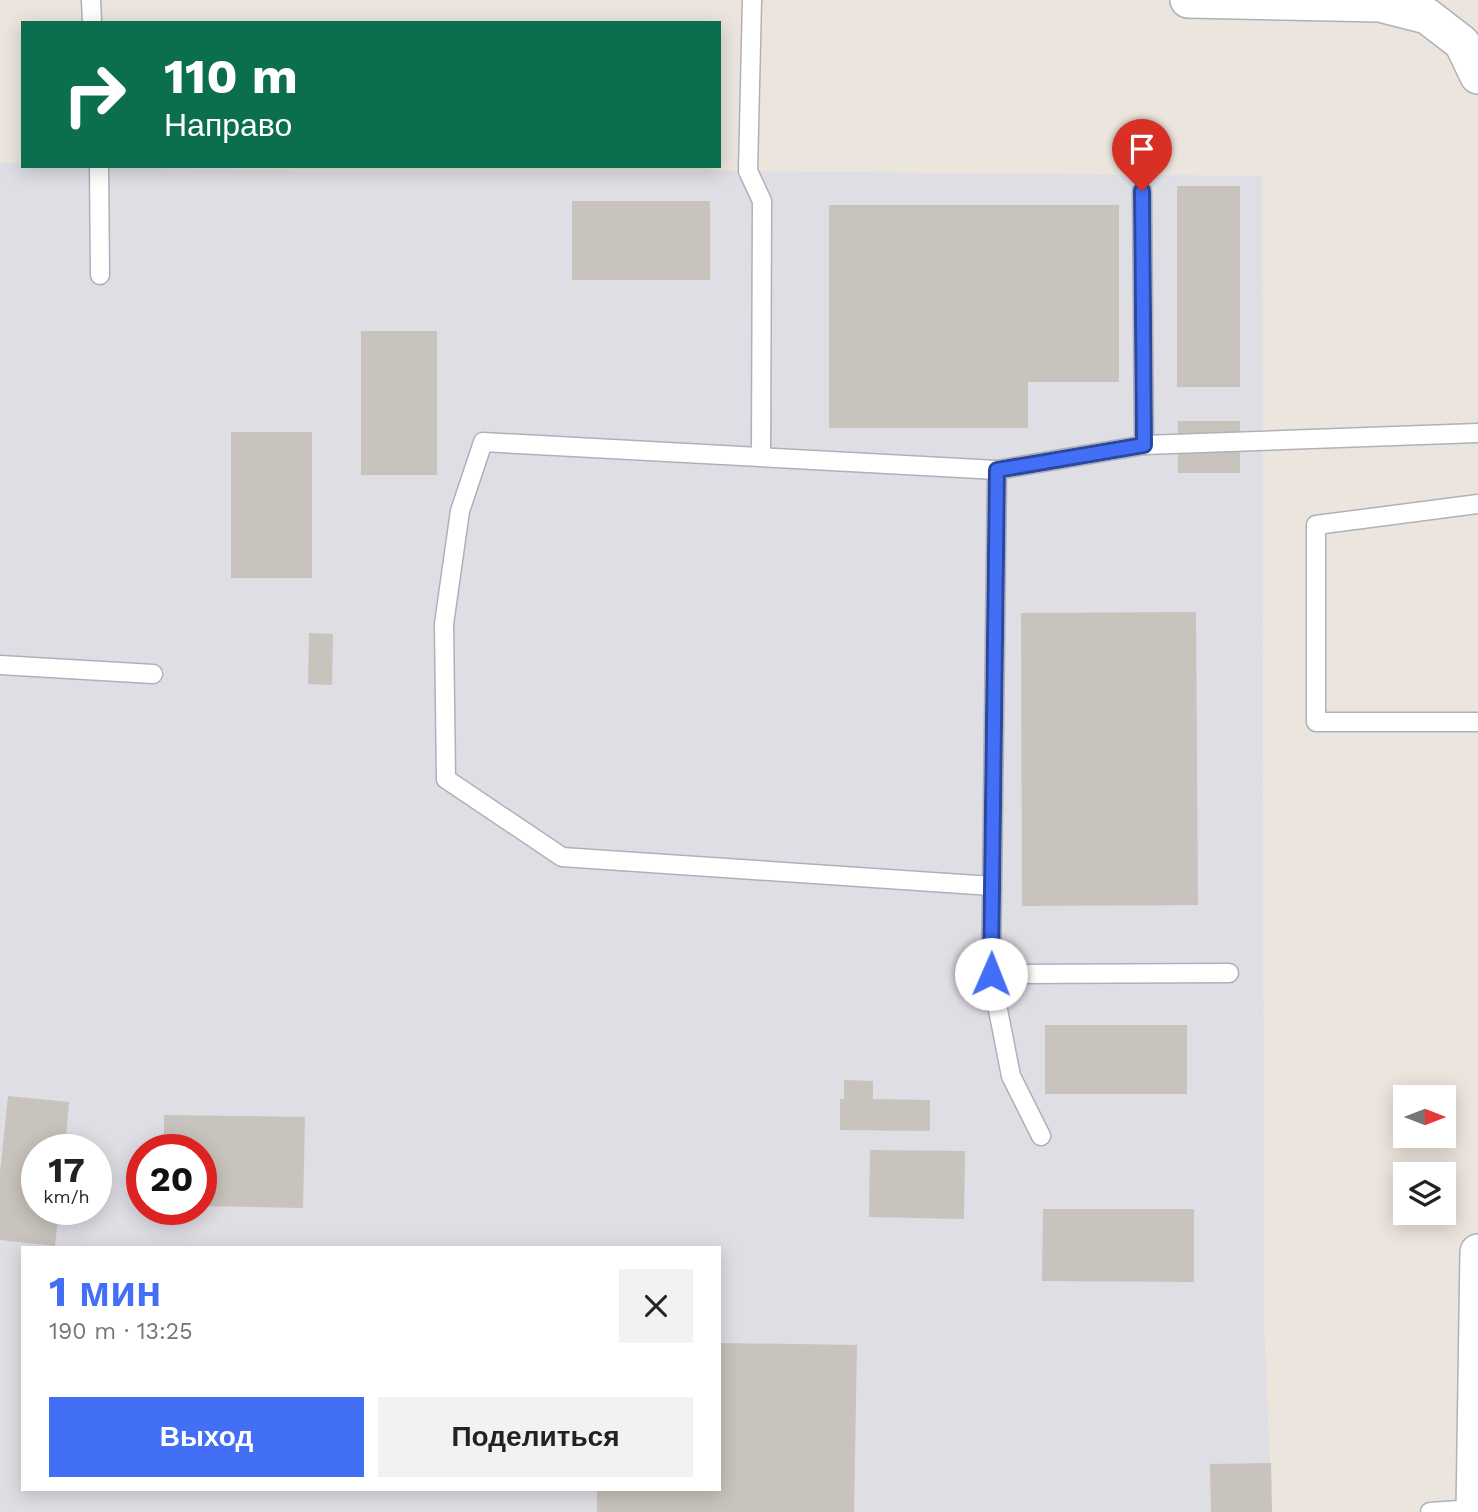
<!DOCTYPE html>
<html lang="ru">
<head>
<meta charset="utf-8">
<style>
	body { margin:0; font-family:"Work Sans",sans-serif; background:#f2f2f2; color:#222; height:100vh; display:flex; flex-direction:column; font-size:26px; white-space:nowrap }
	* { box-sizing:border-box; margin:0 }
	p { font-size:23px; color:#767676 }
	.icon { flex:none; width:38px; height:38px; fill:none; stroke:currentColor; stroke-width:2; stroke-linecap:round; stroke-linejoin:round }
	.map { position:relative; flex:1; overflow:hidden }
	.panel { position:absolute; left:21px; top:1246px; width:700px; height:245px; display:flex; flex-direction:column; background:#fff; border-radius:0px; box-shadow:0 4px 18px #0003 }
	.panel>* { flex:none }
	.banner { position:absolute; left:21px; top:21px; width:700px; height:147px; border-radius:0px; box-shadow:0 4px 18px #0003; background:#0b6e4f; color:#fff; overflow:hidden }
	.needle { width:46px; rotate:90deg }
	.buttons { position:absolute; left:1393px; top:1085px; display:grid; gap:14px }
	.buttons a { display:grid; place-items:center; width:63px; height:63px; border-radius:0px; background:#fff; box-shadow:0 4px 18px #0003; font-size:35px }
	.speed { position:absolute; left:21px; top:1134px; display:flex; gap:14px; font-size:35px; font-weight:700; text-align:center }
	.speed>* { display:grid; place-content:center; width:91px; height:91px; border-radius:50%; background:#fff; box-shadow:0 4px 18px #0003; line-height:1 }
	.speed small { font-size:18px; font-weight:400 }
	.speed .limit { border:10px solid #d22; background:#fff; color:#111 }
	.pin { position:absolute; display:grid; place-items:center; width:60px; height:60px; color:#fff; margin:-72px -30px; border-radius:50% 50% 50% 0; rotate:-45deg; box-shadow:0 0 7px #0007 }
	.pin .icon { rotate:45deg }
	.me { position:absolute; width:77px; margin:-38px; rotate:1deg; stroke-linejoin:round; filter:drop-shadow(0 0 5px #0008) }
	.turn { display:flex; align-items:center; gap:24px; height:147px; padding:0 28px; font-size:32px }
	.turn .icon { width:91px; height:91px; stroke-width:2.5 }
	.turn b { display:block; font-size:49px; line-height:60px }
	.round { display:grid; place-items:center; flex:none; width:74px; height:74px; border-radius:0px; background:#f2f2f2 }
	.head { display:flex; align-items:center; justify-content:space-between; height:119px; padding:0 28px }
	h1 { font-size:42px; font-weight:700; line-height:52px; color:#426ff5 }
	.cta { display:flex; gap:14px; margin-top:auto; padding:14px 28px }
	.cta a { flex:1; height:80px; border-radius:0px; background:#426ff5; color:#fff; font-size:28px; font-weight:700; line-height:80px; text-align:center }
	.cta a+a { background:#f2f2f2; color:#222 }
	.map>svg:first-child { display:block }
	.industrial { fill:#dfdee5; fill-rule:evenodd }
	.building { fill:#c8c3bc }
	.lines { fill:none; stroke-linecap:round; stroke-linejoin:round }
	.service-casing { stroke:#aeb1bb; stroke-width:21 }
	.minor-casing { stroke:#aeb1bb; stroke-width:38 }
	.service { stroke:#fff; stroke-width:18 }
	.minor { stroke:#fff; stroke-width:35 }
	.route-casing { stroke:#2b489f; stroke-width:18 }
	.route { stroke:#426ff5; stroke-width:12 }
</style>
</head>
<body>
<div class="map">
<svg width="1478" height="1512" viewBox="0 0 1478 1512">
	<rect width="100%" height="100%" fill="#ece5dd"/>
	<path class="industrial" d="M0 163H23V166L357 172 748 171 1262 176 1264 1321 1272 1512H0ZM37 1150H96V1209H37ZM142 1150H201V1209H142ZM23 1248H719V1489H23Z"/>
	<g class="building">
		<rect x="1177" y="186" width="63" height="201"/>
		<rect x="572" y="201" width="138" height="79"/>
		<polygon points="829,205 1119,205 1119,382 1028,382 1028,428 829,428"/>
		<rect x="361" y="331" width="76" height="144"/>
		<rect x="1178" y="421" width="62" height="52"/>
		<rect x="231" y="432" width="81" height="146"/>
		<polygon points="1196,612 1198,905 1022,906 1021,613"/>
		<polygon points="309,633 333,634 332,685 308,684"/>
		<rect x="1045" y="1025" width="142" height="69"/>
		<polygon points="844,1080 873,1081 873,1099 930,1100 930,1131 840,1130 840,1099 844,1099"/>
		<polygon points="8,1096 69,1102 65,1150 37,1150 37,1209 59,1209 55,1246 0,1240 0,1173"/>
		<polygon points="164,1115 305,1117 303,1208 201,1206 201,1150 164,1150"/>
		<polygon points="870,1150 965,1151 964,1219 869,1217"/>
		<polygon points="1043,1209 1194,1209 1194,1282 1042,1281"/>
		<polygon points="719,1343 857,1345 854,1512 597,1512 597,1489 719,1489"/>
		<polygon points="1271,1463 1272,1512 1211,1512 1210,1464"/>
	</g>
	<g class="lines">
		<defs>
			<g id="service">
				<polyline points="91,0 92,23"/>
				<polyline points="752,0 748,171 762,201 761,455"/>
				<polyline points="99,166 100,275"/>
				<polyline points="1142,191 1144,445"/>
				<polyline points="997,470 991,974 1011,1076 1041,1136"/>
				<polyline points="1478,504 1316,525 1316,722 1478,722"/>
				<polyline points="0,665 153,674"/>
				<polyline points="992,886 562,857 446,779 444,624 460,511 483,442 997,470 1144,445 1478,433"/>
				<polyline points="991,974 1229,973"/>
				<polyline points="1430,1512 1474,1509"/>
			</g>
			<g id="minor">
				<polyline points="1188,0 1380,4 1427,16 1462,43 1478,76"/>
				<polyline points="1474,1512 1478,1252"/>
			</g>
		</defs>
		<use href="#service" class="service-casing"/>
		<use href="#minor" class="minor-casing"/>
		<use href="#service" class="service"/>
		<use href="#minor" class="minor"/>
	</g>
	<g class="lines">
		<defs>
			<polyline id="route" points="991,974 997,470 1144,445 1142,191"/>
		</defs>
		<use href="#route" class="route-casing"/>
		<use href="#route" class="route"/>
	</g>
</svg>
<div class="buttons">
<a><svg class="needle" viewBox="-14 -14 28 28"><path d="M0-13l5 13h-10z" fill="#e53935"/><path d="M0 13l5-13h-10z" fill="#767676"/></svg></a>
<a><svg class="icon" aria-label="layers" viewBox="0 0 24 24"><path d="M12 4l9 5-9 5-9-5zM3 14l9 5 9-5"/></svg></a>
</div>
<div class="speed"><div>17<small>km/h</small></div><div class="limit">20</div></div>
<div class="pin" style="left:1142px;top:191px;background:#d93025"><svg class="icon" aria-label="arrive" viewBox="0 0 24 24"><path d="M6 21V4h12l-3 4 3 4H6"/></svg></div>
<svg class="me" style="left:991px;top:974px" viewBox="-20 -20 40 40"><circle r="19" fill="#fff"/><path d="M0-13L10 11 0 6-10 11z" fill="#426ff5"/></svg>
<div class="banner">
<div class="turn"><svg class="icon" aria-label="right" viewBox="0 0 24 24"><path d="M7 20v-9h11M14 6l5 5-5 5"/></svg><div><b>110 m</b>Направо</div></div>
</div>
<section class="panel">
<div class="head"><div><h1>1 мин</h1><p>190 m · 13:25</p></div><a class="round"><svg class="icon" aria-label="close" viewBox="0 0 24 24"><path d="M6 6l12 12M18 6L6 18"/></svg></a></div>
<div class="cta"><a>Выход</a><a>Поделиться</a></div>
</section>
</div>
</body>
</html>
